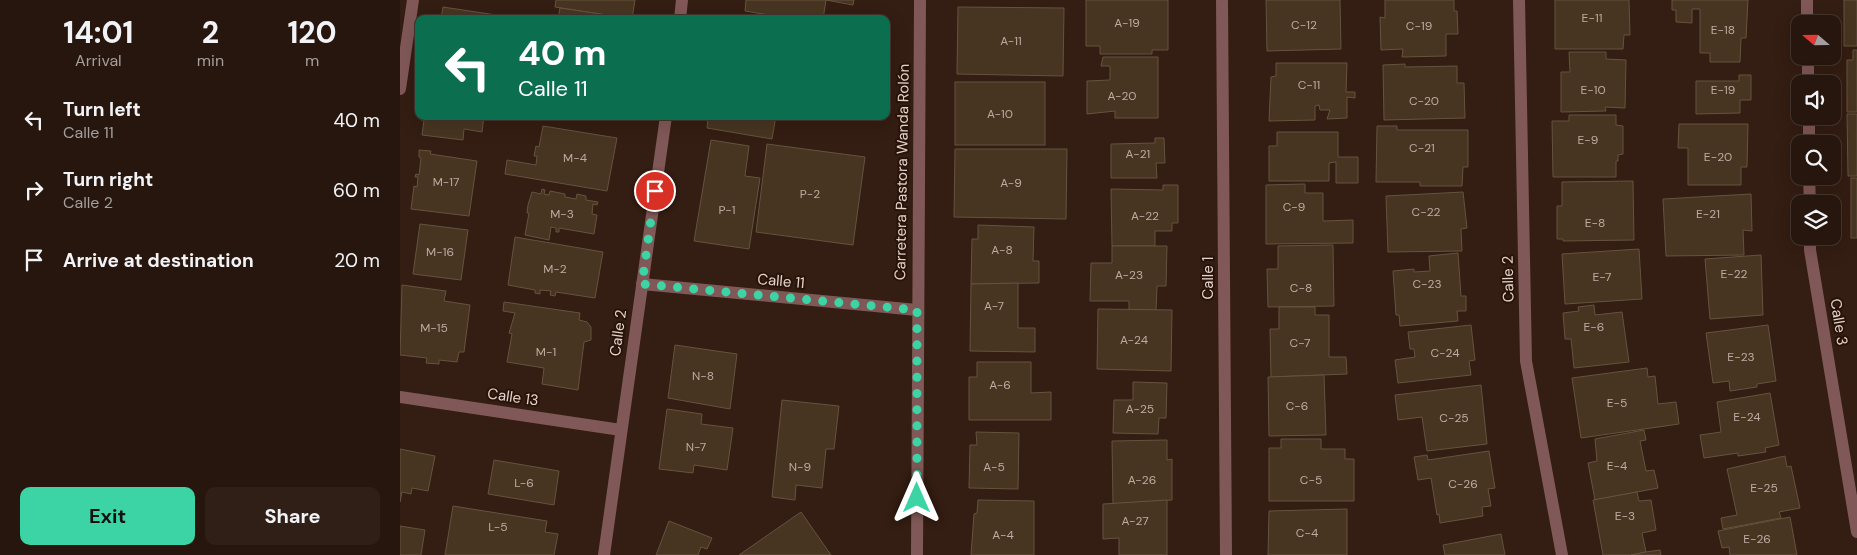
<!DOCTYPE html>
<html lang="en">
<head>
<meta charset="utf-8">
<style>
	body { margin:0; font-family:"DM Sans",sans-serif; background:#2f1f17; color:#f1f3f6; height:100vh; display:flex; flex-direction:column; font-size:19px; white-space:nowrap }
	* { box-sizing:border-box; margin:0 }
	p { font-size:16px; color:#a49f9e }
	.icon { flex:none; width:28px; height:28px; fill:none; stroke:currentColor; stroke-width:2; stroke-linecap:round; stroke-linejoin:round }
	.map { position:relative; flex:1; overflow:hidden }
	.panel { display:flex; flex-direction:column; background:#27160e; width:400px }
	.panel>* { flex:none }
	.banner { position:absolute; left:15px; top:15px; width:475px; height:105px; border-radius:10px; box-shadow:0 5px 20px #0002,0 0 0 1px #43352e; background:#0b6e4f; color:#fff; overflow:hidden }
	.needle { width:32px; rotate:290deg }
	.fabs { position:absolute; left:1391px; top:15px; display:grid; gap:10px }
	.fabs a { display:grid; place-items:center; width:50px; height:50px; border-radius:10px; background:#27160e; box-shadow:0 5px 20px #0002,0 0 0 1px #43352e; font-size:25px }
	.pin { position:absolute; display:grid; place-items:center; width:42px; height:42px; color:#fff; margin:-21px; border:2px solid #fff; border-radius:50%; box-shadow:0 1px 5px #0007 }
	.me { position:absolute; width:55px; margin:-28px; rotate:0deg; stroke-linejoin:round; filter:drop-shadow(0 0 4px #0008) }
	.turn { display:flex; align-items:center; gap:18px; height:105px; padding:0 20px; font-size:22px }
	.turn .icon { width:65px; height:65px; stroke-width:2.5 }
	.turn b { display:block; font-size:35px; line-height:42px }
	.eta { display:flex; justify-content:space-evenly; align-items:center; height:85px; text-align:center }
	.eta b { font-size:30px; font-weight:700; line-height:35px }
	.cta { display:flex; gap:10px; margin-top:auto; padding:10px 20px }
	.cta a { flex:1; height:58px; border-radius:10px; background:#3cd4a4; color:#111; font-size:20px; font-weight:700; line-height:58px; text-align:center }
	.cta a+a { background:#2f1f17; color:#f1f3f6 }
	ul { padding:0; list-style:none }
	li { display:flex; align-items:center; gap:15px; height:70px; padding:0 20px }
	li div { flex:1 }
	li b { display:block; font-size:19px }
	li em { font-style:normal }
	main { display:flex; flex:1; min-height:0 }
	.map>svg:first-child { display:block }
	.building { fill:#473521; stroke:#66533e }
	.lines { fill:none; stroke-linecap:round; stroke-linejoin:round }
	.minor { stroke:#805857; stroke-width:12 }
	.route { stroke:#3cd4a4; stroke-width:9; stroke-dasharray:0 16.2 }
	.labels { text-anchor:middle; stroke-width:4; stroke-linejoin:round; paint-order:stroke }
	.number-label { font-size:12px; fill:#bcaca1 }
	.street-label { font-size:15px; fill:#e3d3cc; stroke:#291309 }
</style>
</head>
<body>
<main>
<section class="panel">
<div class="eta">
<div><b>14:01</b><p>Arrival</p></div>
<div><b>2</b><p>min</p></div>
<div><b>120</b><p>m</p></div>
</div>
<ul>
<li><svg class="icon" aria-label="left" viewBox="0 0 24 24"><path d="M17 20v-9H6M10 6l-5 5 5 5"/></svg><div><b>Turn left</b><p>Calle 11</p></div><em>40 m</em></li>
<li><svg class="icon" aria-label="right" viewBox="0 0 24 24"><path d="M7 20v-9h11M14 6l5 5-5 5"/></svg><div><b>Turn right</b><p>Calle 2</p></div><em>60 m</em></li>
<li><svg class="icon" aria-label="arrive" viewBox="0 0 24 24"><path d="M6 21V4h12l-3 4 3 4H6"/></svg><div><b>Arrive at destination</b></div><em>20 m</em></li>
</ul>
<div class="cta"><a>Exit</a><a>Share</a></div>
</section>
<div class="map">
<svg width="1457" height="555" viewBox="0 0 1457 555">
	<rect width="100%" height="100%" fill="#341d12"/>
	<g class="building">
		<polygon points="156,0 235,0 232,19 155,7"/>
		<polygon points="346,0 454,0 453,5 426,0 423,19 393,19 345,11"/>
		<polygon points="686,0 768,0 768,50 752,50 752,54 700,54 700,46 686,46"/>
		<polygon points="866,0 940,0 941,49 867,51"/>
		<polygon points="985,0 1054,0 1054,11 1057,11 1058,34 1046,34 1046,56 1002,57 1003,49 981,50 980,17 985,18"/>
		<polygon points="1155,0 1229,0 1230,35 1224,35 1223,49 1155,49"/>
		<polygon points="1272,0 1348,0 1346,38 1341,38 1340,62 1310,62 1310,53 1300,53 1300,9 1292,9 1292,23 1276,22 1276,10 1272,10"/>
		<rect x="1444" y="0" width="13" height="46"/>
		<polygon points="43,7 103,16 103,19 41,19"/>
		<polygon points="558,7 664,8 663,76 557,74"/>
		<polygon points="160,8 221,17 221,19 158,19"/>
		<polygon points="1453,50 1457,50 1457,112 1447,112 1447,60 1453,60"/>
		<polygon points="1169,52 1206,52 1206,59 1226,60 1225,108 1205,107 1206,111 1161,112 1161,72 1170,72"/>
		<polygon points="703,57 758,57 758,118 715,118 715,111 687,114 687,81 710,80 710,66 701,66"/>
		<polygon points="876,63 947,63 946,92 955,92 955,98 947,97 947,118 927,119 930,110 920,110 919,105 915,106 915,120 869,121 871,77 876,76"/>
		<polygon points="1005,64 1005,67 1057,66 1057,83 1064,83 1065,118 984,120 983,65"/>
		<polygon points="1339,75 1351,75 1351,100 1340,100 1340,113 1296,114 1296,81 1339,81"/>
		<rect x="555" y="82" width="90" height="63"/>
		<polygon points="1447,114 1457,114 1457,176 1448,176"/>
		<polygon points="1169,115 1216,115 1216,125 1223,126 1223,154 1218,155 1218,161 1216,161 1216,177 1153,177 1152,121 1169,121"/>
		<polygon points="21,116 84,116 82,132 64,129 63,140 22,135 24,120 21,120"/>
		<polygon points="308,116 376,116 372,139 307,128"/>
		<polygon points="1279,124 1348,124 1347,167 1341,167 1341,185 1288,185 1288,148 1278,148"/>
		<polygon points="143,126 217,138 207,191 105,174 107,160 136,165 137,156 134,156 136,146 139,147"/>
		<polygon points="977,126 997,126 997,130 1068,130 1068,167 1063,167 1062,186 1020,186 1020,182 976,182"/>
		<polygon points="877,132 938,132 938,157 958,157 958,183 936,183 936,162 929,163 929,181 869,181 869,146 877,146"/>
		<polygon points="755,138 764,138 765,163 756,163 757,178 711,178 711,144 755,143"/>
		<polygon points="311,140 349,146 345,176 360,178 349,249 294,241"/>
		<polygon points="367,144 465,157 453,245 356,232"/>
		<polygon points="555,149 667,149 666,219 554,217"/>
		<polygon points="19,150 31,151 30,154 77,161 69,216 11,209 14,186 17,187 18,177 15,177 16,174 19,175 21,158 19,157"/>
		<rect x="1451" y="178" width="6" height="60"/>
		<polygon points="1233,181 1234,240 1163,241 1163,239 1157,239 1157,206 1162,206 1162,182"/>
		<polygon points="905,184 905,193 923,193 923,221 953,220 953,243 866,244 866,185"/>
		<polygon points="763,185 778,185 778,223 772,223 772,231 755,231 755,246 712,246 711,189 763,190"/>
		<polygon points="142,189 145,190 144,194 149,195 150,191 165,194 165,197 176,199 177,194 186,196 186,200 198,202 197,205 193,204 192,214 197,215 194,234 159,228 159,232 156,232 156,228 151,227 149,240 125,235 129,213 127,213 128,205 132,192 141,194"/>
		<polygon points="1063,192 1067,228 1061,229 1062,251 988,252 986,196"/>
		<polygon points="1351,194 1352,231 1343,230 1344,255 1266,256 1263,199"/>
		<polygon points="20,224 68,230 61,280 13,274"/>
		<polygon points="578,225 634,227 633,261 639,261 639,283 571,284 572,239 578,239"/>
		<polygon points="115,237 203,252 195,298 156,292 155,296 150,295 151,291 140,290 140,294 135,293 135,290 108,285"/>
		<polygon points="933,245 934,306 868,307 867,269 878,269 878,246"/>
		<polygon points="712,246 767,246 766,286 757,286 756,310 729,310 729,301 690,301 691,263 712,263"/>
		<polygon points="1239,249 1242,299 1165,304 1162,254"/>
		<polygon points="1058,253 1061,296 1066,296 1066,311 1057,311 1058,321 1000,326 999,315 996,315 993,271 1014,269 1014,272 1030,271 1029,256"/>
		<polygon points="1361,255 1363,315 1310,319 1305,259"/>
		<polygon points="618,283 618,328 635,328 635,352 570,351 571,284"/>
		<polygon points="2,285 46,291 44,301 70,305 64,352 59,352 57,362 39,360 39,364 26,363 27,358 0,355"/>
		<polygon points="104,302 180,313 179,320 187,322 191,327 191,340 184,342 178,390 142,384 144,368 107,362 112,334 109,333 115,313 103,311"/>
		<polygon points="1194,305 1195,315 1222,312 1229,362 1174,368 1171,339 1165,339 1163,313 1179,311 1178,307"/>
		<polygon points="879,307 915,307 915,315 929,315 929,357 946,357 947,374 871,377 870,329 879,329"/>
		<polygon points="698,309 772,310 771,371 697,369"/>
		<polygon points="1071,325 1075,360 1069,361 1071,375 998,383 995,360 1015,357 1014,349 1010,349 1008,332"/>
		<polygon points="1368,325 1376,381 1357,384 1357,387 1330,391 1329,381 1313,383 1306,333"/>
		<polygon points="275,345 337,354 330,409 268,398"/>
		<polygon points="577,362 631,362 631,393 651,392 651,420 569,420 569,377 577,377"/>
		<polygon points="1247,368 1248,377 1255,376 1258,404 1276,402 1279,424 1181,438 1172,378"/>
		<polygon points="924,375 926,435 869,436 868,377"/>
		<polygon points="733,382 767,383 766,418 759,418 758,434 713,433 714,400 733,400"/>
		<polygon points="1081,385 1087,444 1027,451 1022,417 998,420 995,395"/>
		<polygon points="1370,393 1379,445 1365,448 1366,452 1338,456 1338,453 1304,458 1300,435 1321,432 1317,402"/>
		<polygon points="382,400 439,406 434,449 426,449 422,488 396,485 395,500 372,497"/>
		<polygon points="267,409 302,414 301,424 333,428 327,470 294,465 293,473 259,469"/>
		<polygon points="1244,430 1246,440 1240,441 1246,471 1254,470 1258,488 1195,500 1188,463 1197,461 1195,439"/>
		<polygon points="576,432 619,433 618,489 569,488 570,445 577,445"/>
		<polygon points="881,439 921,439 921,449 945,449 945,459 954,459 954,501 869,501 869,448 881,448"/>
		<polygon points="767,440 767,460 772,459 772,500 713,504 712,441"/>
		<polygon points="0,449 35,456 28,491 12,488 11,494 2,492 0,502"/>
		<polygon points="1089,451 1095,488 1088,489 1091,506 1082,507 1083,516 1040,523 1039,514 1037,515 1031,478 1018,480 1014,457 1027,455 1028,460"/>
		<polygon points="1385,456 1387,467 1391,466 1400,508 1379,512 1381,518 1323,529 1321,518 1337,515 1327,469"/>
		<polygon points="94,460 159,471 154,505 88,494"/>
		<polygon points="1237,492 1239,501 1251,500 1256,530 1242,533 1246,552 1231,555 1203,555 1193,500"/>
		<polygon points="578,500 634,501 634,555 571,555 574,514 577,513"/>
		<polygon points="767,500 767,555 719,555 719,538 703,539 703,504"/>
		<polygon points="53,506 147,521 145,532 158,534 154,555 45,555"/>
		<polygon points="947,509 947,555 868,555 869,511"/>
		<polygon points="401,512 431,555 339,555"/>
		<polygon points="1390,517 1397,555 1330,555 1329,547 1322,548 1318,531"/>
		<polygon points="269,521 312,538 307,549 301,547 298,555 256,555"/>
		<polygon points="0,526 25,530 21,555 0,555"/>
		<polygon points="1101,534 1105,555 1045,555 1043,545"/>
		<polygon points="1260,550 1261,555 1231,555 1246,552"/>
	</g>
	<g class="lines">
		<g class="minor">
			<polyline points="822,0 826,555"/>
			<polyline points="1119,0 1126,361 1162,555"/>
			<polyline points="1407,0 1407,24"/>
			<polyline points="280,19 282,0"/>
			<polyline points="1408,56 1408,84"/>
			<polyline points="0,89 13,0"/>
			<polyline points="1409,116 1409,144"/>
			<polyline points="1409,176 1410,204"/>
			<polyline points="1410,236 1410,250 1457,532"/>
			<polyline points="242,284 517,310"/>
			<polyline points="0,397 221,430"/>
			<polyline points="204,555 266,116"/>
			<polyline points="517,555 520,0"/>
		</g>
	</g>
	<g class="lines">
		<polyline class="route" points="255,191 242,284 517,310 517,498"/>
	</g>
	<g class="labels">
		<g class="number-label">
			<text x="1192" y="22">E-11</text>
			<text x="727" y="27">A-19</text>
			<text x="904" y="29">C-12</text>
			<text x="1019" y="30">C-19</text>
			<text x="1323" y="34">E-18</text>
			<text x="611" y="45">A-11</text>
			<text x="909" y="89">C-11</text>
			<text x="1193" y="94">E-10</text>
			<text x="1323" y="94">E-19</text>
			<text x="722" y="100">A-20</text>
			<text x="1024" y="105">C-20</text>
			<text x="600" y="118">A-10</text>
			<text x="1188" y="144">E-9</text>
			<text x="1022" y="152">C-21</text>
			<text x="738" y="158">A-21</text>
			<text x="1318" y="161">E-20</text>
			<text x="175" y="162">M-4</text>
			<text x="46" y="186">M-17</text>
			<text x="611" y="187">A-9</text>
			<text x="410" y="198">P-2</text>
			<text x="894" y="211">C-9</text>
			<text x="327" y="214">P-1</text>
			<text x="1026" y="216">C-22</text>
			<text x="162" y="218">M-3</text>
			<text x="1308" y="218">E-21</text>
			<text x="745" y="220">A-22</text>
			<text x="1195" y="227">E-8</text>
			<text x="602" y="254">A-8</text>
			<text x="40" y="256">M-16</text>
			<text x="155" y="273">M-2</text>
			<text x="1334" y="278">E-22</text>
			<text x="729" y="279">A-23</text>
			<text x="1202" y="281">E-7</text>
			<text x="1027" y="288">C-23</text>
			<text x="901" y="292">C-8</text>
			<text x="594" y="310">A-7</text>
			<text x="1194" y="331">E-6</text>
			<text x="34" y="332">M-15</text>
			<text x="734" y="344">A-24</text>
			<text x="900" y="347">C-7</text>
			<text x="146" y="356">M-1</text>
			<text x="1045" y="357">C-24</text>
			<text x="1341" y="361">E-23</text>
			<text x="303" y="380">N-8</text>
			<text x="600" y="389">A-6</text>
			<text x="1217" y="407">E-5</text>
			<text x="897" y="410">C-6</text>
			<text x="740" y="413">A-25</text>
			<text x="1347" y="421">E-24</text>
			<text x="1054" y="422">C-25</text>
			<text x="296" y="451">N-7</text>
			<text x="1217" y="470">E-4</text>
			<text x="400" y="471">N-9</text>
			<text x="594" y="471">A-5</text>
			<text x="742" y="484">A-26</text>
			<text x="911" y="484">C-5</text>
			<text x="124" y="487">L-6</text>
			<text x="1063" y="488">C-26</text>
			<text x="1364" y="492">E-25</text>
			<text x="1225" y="520">E-3</text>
			<text x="735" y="525">A-27</text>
			<text x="98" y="531">L-5</text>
			<text x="907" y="537">C-4</text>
			<text x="603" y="539">A-4</text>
			<text x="1357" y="543">E-26</text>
		</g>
		<g class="street-label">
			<text transform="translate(502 172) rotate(-89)" y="5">Carretera Pastora Wanda Rolón</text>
			<text transform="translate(808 278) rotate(-90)" y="5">Calle 1</text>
			<text transform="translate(1108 279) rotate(-91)" y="5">Calle 2</text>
			<text transform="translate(381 281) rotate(5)" y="5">Calle 11</text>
			<text transform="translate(1439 322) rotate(81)" y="5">Calle 3</text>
			<text transform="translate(218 333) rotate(-82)" y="5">Calle 2</text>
			<text transform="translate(113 397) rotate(8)" y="5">Calle 13</text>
		</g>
	</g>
</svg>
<div class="fabs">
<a><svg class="needle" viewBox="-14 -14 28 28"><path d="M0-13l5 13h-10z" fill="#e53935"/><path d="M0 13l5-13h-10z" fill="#a49f9e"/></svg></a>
<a><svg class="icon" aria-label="sound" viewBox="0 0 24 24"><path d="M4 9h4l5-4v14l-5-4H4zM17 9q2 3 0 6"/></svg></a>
<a><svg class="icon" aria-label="search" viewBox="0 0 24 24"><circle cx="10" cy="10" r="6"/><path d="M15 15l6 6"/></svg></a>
<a><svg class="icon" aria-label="layers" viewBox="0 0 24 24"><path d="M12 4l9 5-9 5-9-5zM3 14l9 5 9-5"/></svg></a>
</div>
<div class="pin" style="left:255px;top:191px;background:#d93025"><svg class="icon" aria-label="arrive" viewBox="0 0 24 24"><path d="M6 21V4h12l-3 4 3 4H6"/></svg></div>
<svg class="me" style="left:517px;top:498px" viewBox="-20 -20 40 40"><path d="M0-17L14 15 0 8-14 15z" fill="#3cd4a4" stroke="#fff" stroke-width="4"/></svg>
<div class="banner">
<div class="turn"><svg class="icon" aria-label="left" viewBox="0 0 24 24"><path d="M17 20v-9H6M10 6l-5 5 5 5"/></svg><div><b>40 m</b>Calle 11</div></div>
</div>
</div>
</main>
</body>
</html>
